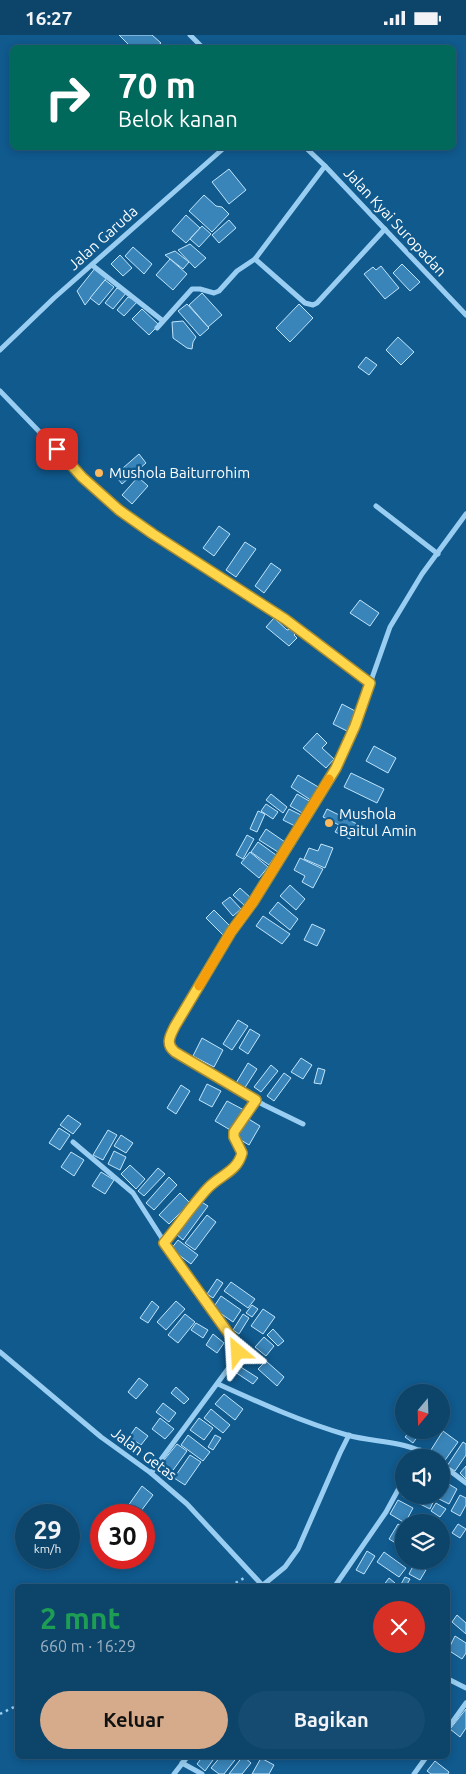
<!DOCTYPE html>
<html lang="id">
<head>
<meta charset="utf-8">
<style>
	body { margin:0; font-family:Ubuntu,sans-serif; background:#154b70; color:#f1f3f6; height:100vh; display:flex; flex-direction:column; font-size:19px; white-space:nowrap }
	* { box-sizing:border-box; margin:0 }
	p { font-size:16px; color:#9ab0c1 }
	.icon { flex:none; width:28px; height:28px; fill:none; stroke:currentColor; stroke-width:2; stroke-linecap:round; stroke-linejoin:round }
	.map { position:relative; flex:1; overflow:hidden }
	.drawer { position:absolute; left:15px; top:1549px; width:435px; height:175px; display:flex; flex-direction:column; background:#0c446a; border-radius:8px; box-shadow:0 2px 8px #0003,0 0 0 1px #2c5c7e }
	.drawer>* { flex:none }
	.top-card { position:absolute; left:10px; top:10px; width:446px; height:105px; border-radius:8px; box-shadow:0 2px 8px #0003,0 0 0 1px #2c5c7e; background:#00695c; color:#fff; overflow:hidden }
	.needle { width:32px; rotate:199deg }
	.tools { position:absolute; left:395px; top:1349px; display:grid; gap:10px }
	.tools a { display:grid; place-items:center; width:55px; height:55px; border-radius:50%; background:#0c446a; box-shadow:0 2px 8px #0003,0 0 0 1px #2c5c7e; font-size:25px }
	.speed { position:absolute; left:15px; top:1469px; display:flex; gap:10px; font-size:25px; font-weight:700; text-align:center }
	.speed>* { display:grid; place-content:center; width:65px; height:65px; border-radius:50%; background:#0c446a; box-shadow:0 2px 8px #0003,0 0 0 1px #2c5c7e; line-height:1 }
	.speed small { font-size:12px; font-weight:400 }
	.speed .limit { border:8px solid #d22; background:#fff; color:#111 }
	.pin { position:absolute; display:grid; place-items:center; width:42px; height:42px; color:#fff; margin:-21px; border-radius:10px; box-shadow:0 2px 8px #0006 }
	.me { position:absolute; width:55px; margin:-28px; rotate:333deg; stroke-linejoin:round; filter:drop-shadow(0 0 4px #0008) }
	.turn { display:flex; align-items:center; gap:18px; height:105px; padding:0 25px; font-size:22px }
	.turn .icon { width:65px; height:65px; stroke-width:2.5 }
	.turn b { display:block; font-size:35px; line-height:42px }
	.round { display:grid; place-items:center; flex:none; width:52px; height:52px; border-radius:26px; background:#154b70 }
	.headline { display:flex; align-items:center; justify-content:space-between; height:85px; padding:0 25px }
	h1 { font-size:30px; font-weight:700; line-height:38px; color:#1e9e55 }
	.cta { display:flex; gap:10px; margin-top:auto; padding:10px 25px }
	.cta a { flex:1; height:58px; border-radius:30px; background:#d6ab8b; color:#111; font-size:20px; font-weight:700; line-height:58px; text-align:center }
	.cta a+a { background:#154b70; color:#f1f3f6 }
	.status { display:flex; justify-content:space-between; align-items:center; height:35px; padding:0 25px; background:#0c446a; direction:ltr }
	.status svg { height:14px; fill:currentColor }
	.map>svg:first-child { display:block }
	.building { fill:#3984b8; stroke:#c0e5fd }
	.lines { fill:none; stroke-linecap:round; stroke-linejoin:round }
	.path { stroke:#99cef2; stroke-width:2.5; stroke-dasharray:2.5 4; stroke-linecap:butt }
	.street { stroke:#99cef2; stroke-width:5 }
	.route-casing { stroke:#a68a30; stroke-width:12 }
	.route { stroke:#ffd54a; stroke-width:9 }
	.slow { stroke:#f59e0b; stroke-width:9 }
	.poi-dot { fill:#ffb85b; stroke:#105a8e; stroke-width:2 }
	.labels { text-anchor:middle; stroke-width:5; stroke-linejoin:round; paint-order:stroke }
	.street-label { font-size:15px; fill:#fff; stroke:#105a8e }
	.poi-label { font-size:15px; fill:#fff; stroke:#105a8e; text-anchor:start }
</style>
</head>
<body>
<div class="status"><b>16:27</b><svg viewBox="0 0 49 12"><path d="M0 12V9h3v3zM5 12V6h3v6zM10 12V3h3v9zM15 12V0h3v12zM26 1h20v11H26zM47 4h2v5h-2z"/></svg></div>
<div class="map">
<svg width="466" height="1739" viewBox="0 0 466 1739">
	<rect width="100%" height="100%" fill="#105a8e"/>
	<g class="building">
		<polygon points="119,0 152,0 161,8 156,12 131,12"/>
		<polygon points="229,134 246,155 229,169 212,147"/>
		<polygon points="204,160 216,171 222,172 229,179 212,197 189,176"/>
		<polygon points="186,180 200,193 186,208 172,196"/>
		<polygon points="229,185 236,193 219,208 212,200"/>
		<polygon points="202,191 211,199 199,212 190,204"/>
		<polygon points="190,209 206,223 195,233 178,215"/>
		<polygon points="133,212 152,229 144,239 125,221"/>
		<polygon points="175,216 189,227 183,234 165,220"/>
		<polygon points="120,220 132,233 123,241 111,229"/>
		<polygon points="170,224 187,239 173,255 156,240"/>
		<polygon points="402,229 420,247 410,256 393,238"/>
		<polygon points="381,231 399,253 385,264 364,239 373,232 376,235"/>
		<polygon points="96,232 108,241 85,270 77,256"/>
		<polygon points="105,245 114,252 99,270 90,263"/>
		<polygon points="117,253 127,257 113,274 105,268"/>
		<polygon points="202,258 222,280 208,292 189,270"/>
		<polygon points="128,262 138,266 124,281 117,275"/>
		<polygon points="187,269 209,293 200,301 178,276"/>
		<polygon points="299,269 313,283 290,307 276,293"/>
		<polygon points="142,274 159,290 149,300 132,284"/>
		<polygon points="183,286 196,302 193,307 192,314 187,313 173,303 172,287"/>
		<polygon points="398,302 414,317 401,330 386,315"/>
		<polygon points="366,322 377,330 369,340 358,332"/>
		<polygon points="139,419 146,428 122,449 115,440"/>
		<polygon points="138,442 148,451 132,469 122,460"/>
		<polygon points="219,491 230,499 214,521 203,513"/>
		<polygon points="245,507 256,514 236,542 226,535"/>
		<polygon points="271,528 281,535 264,558 255,551"/>
		<polygon points="360,565 379,578 370,591 350,578"/>
		<polygon points="274,583 287,595 291,594 296,598 294,600 297,603 289,611 266,592"/>
		<polygon points="342,669 357,677 347,696 333,689"/>
		<polygon points="317,698 327,708 322,713 334,724 326,733 303,713"/>
		<polygon points="374,711 396,723 388,738 366,726"/>
		<polygon points="351,738 384,754 377,768 344,752"/>
		<polygon points="298,740 320,753 312,766 291,752"/>
		<polygon points="271,759 287,772 283,778 266,765"/>
		<polygon points="297,759 311,767 304,779 290,771"/>
		<polygon points="266,769 278,777 273,784 261,776"/>
		<polygon points="289,774 303,781 297,792 283,785"/>
		<polygon points="327,774 357,789 350,804 335,797 339,790 323,782"/>
		<polygon points="258,776 265,779 257,797 250,794"/>
		<polygon points="266,794 285,807 278,817 259,805"/>
		<polygon points="247,800 254,804 243,824 236,820"/>
		<polygon points="258,807 276,820 269,830 251,817"/>
		<polygon points="321,809 333,813 325,833 304,824 309,813 318,816"/>
		<polygon points="250,817 268,832 259,843 241,828"/>
		<polygon points="300,823 323,834 313,853 302,847 305,841 294,835"/>
		<polygon points="290,850 305,864 296,875 280,861"/>
		<polygon points="240,853 252,864 245,871 233,860"/>
		<polygon points="230,862 241,874 233,881 222,868"/>
		<polygon points="278,867 298,884 290,895 269,878"/>
		<polygon points="214,875 231,892 223,900 206,883"/>
		<polygon points="263,881 290,899 282,909 256,891"/>
		<polygon points="312,889 325,895 317,911 304,905"/>
		<polygon points="238,985 248,991 232,1015 223,1009"/>
		<polygon points="250,994 260,1000 248,1019 239,1013"/>
		<polygon points="202,1003 223,1015 214,1032 193,1021"/>
		<polygon points="301,1023 312,1030 303,1044 291,1037"/>
		<polygon points="248,1028 257,1034 244,1054 236,1048"/>
		<polygon points="271,1030 278,1036 261,1057 254,1052"/>
		<polygon points="318,1033 325,1035 321,1049 314,1048"/>
		<polygon points="284,1038 291,1043 274,1066 267,1061"/>
		<polygon points="207,1049 221,1056 212,1072 199,1065"/>
		<polygon points="181,1050 190,1056 176,1079 167,1073"/>
		<polygon points="227,1066 244,1075 232,1096 215,1086"/>
		<polygon points="68,1080 81,1089 73,1099 60,1090"/>
		<polygon points="247,1083 260,1091 249,1110 236,1102"/>
		<polygon points="59,1093 70,1100 60,1115 49,1108"/>
		<polygon points="108,1095 117,1100 103,1125 93,1120"/>
		<polygon points="121,1100 133,1108 126,1118 114,1111"/>
		<polygon points="114,1116 126,1122 120,1135 108,1129"/>
		<polygon points="71,1117 84,1125 74,1141 61,1132"/>
		<polygon points="130,1130 145,1144 136,1154 121,1139"/>
		<polygon points="158,1133 165,1139 144,1161 138,1156"/>
		<polygon points="101,1137 114,1145 105,1159 92,1151"/>
		<polygon points="169,1142 177,1150 154,1175 146,1168"/>
		<polygon points="180,1158 190,1168 169,1189 159,1180"/>
		<polygon points="200,1166 208,1171 183,1205 176,1199"/>
		<polygon points="207,1180 216,1187 195,1215 185,1208"/>
		<polygon points="178,1205 198,1220 191,1229 171,1214"/>
		<polygon points="217,1244 223,1248 213,1263 207,1259"/>
		<polygon points="231,1247 255,1264 248,1273 224,1256"/>
		<polygon points="221,1261 241,1275 233,1287 213,1273"/>
		<polygon points="152,1266 159,1272 148,1288 140,1283"/>
		<polygon points="176,1266 185,1274 166,1295 157,1287"/>
		<polygon points="252,1270 258,1274 252,1282 246,1278"/>
		<polygon points="263,1274 275,1282 263,1299 251,1291"/>
		<polygon points="185,1279 195,1287 178,1308 168,1300"/>
		<polygon points="243,1279 249,1283 239,1299 233,1295"/>
		<polygon points="196,1288 208,1295 203,1303 191,1295"/>
		<polygon points="273,1294 284,1306 278,1311 267,1300"/>
		<polygon points="213,1299 224,1308 217,1318 206,1310"/>
		<polygon points="264,1302 274,1311 266,1321 255,1312"/>
		<polygon points="266,1326 284,1342 277,1351 258,1334"/>
		<polygon points="236,1329 258,1343 253,1349 232,1335"/>
		<polygon points="139,1343 148,1350 136,1364 128,1357"/>
		<polygon points="176,1352 189,1364 184,1369 171,1358"/>
		<polygon points="224,1359 243,1374 235,1385 215,1369"/>
		<polygon points="163,1368 176,1378 169,1387 156,1377"/>
		<polygon points="211,1374 230,1390 223,1398 204,1383"/>
		<polygon points="160,1383 174,1394 165,1404 152,1394"/>
		<polygon points="199,1383 213,1393 204,1405 190,1395"/>
		<polygon points="136,1392 148,1401 141,1410 129,1402"/>
		<polygon points="411,1395 416,1395 420,1398 413,1408 405,1402"/>
		<polygon points="443,1396 458,1407 443,1428 441,1426 441,1422 436,1422 429,1418"/>
		<polygon points="188,1400 210,1417 203,1426 181,1410"/>
		<polygon points="215,1400 221,1403 213,1415 208,1412"/>
		<polygon points="463,1407 466,1409 466,1420 455,1436 447,1431"/>
		<polygon points="177,1409 187,1416 171,1438 160,1430"/>
		<polygon points="190,1420 201,1427 185,1450 174,1443"/>
		<polygon points="466,1431 466,1444 460,1438"/>
		<polygon points="447,1448 457,1454 449,1469 439,1464"/>
		<polygon points="142,1451 153,1460 138,1480 126,1480 123,1478"/>
		<polygon points="404,1459 404,1460 417,1460 413,1467 402,1461"/>
		<polygon points="422,1460 426,1460 434,1465 430,1474 418,1468"/>
		<polygon points="460,1460 466,1463 466,1470 460,1481 451,1476"/>
		<polygon points="398,1465 413,1473 405,1488 390,1479"/>
		<polygon points="436,1468 446,1474 440,1482 431,1476"/>
		<polygon points="423,1481 434,1486 433,1488 420,1488"/>
		<polygon points="398,1489 404,1493 404,1513 389,1504"/>
		<polygon points="458,1489 466,1494 460,1503 452,1498"/>
		<polygon points="367,1516 375,1521 364,1539 356,1535"/>
		<polygon points="384,1517 406,1533 399,1542 377,1527"/>
		<polygon points="414,1529 426,1535 420,1545 409,1539"/>
		<polygon points="405,1542 410,1544 406,1551 400,1551"/>
		<polygon points="389,1543 395,1548 393,1551 383,1551"/>
		<polygon points="457,1580 466,1588 466,1599 452,1587"/>
		<polygon points="455,1601 466,1608 466,1618 462,1624 448,1615"/>
		<polygon points="466,1674 466,1693 460,1702 450,1694"/>
		<polygon points="203,1721 216,1721 205,1736 197,1729"/>
		<polygon points="221,1721 238,1721 224,1739 219,1739 211,1733"/>
		<polygon points="243,1721 251,1728 242,1739 229,1739"/>
		<polygon points="261,1723 274,1730 269,1739 252,1739"/>
		<polygon points="435,1726 449,1737 448,1739 431,1739 427,1736"/>
	</g>
	<g class="lines">
		<g class="path">
			<polyline points="230,1551 244,1543"/>
			<polyline points="0,1679 18,1670"/>
		</g>
		<g class="street">
			<polyline points="190,0 202,12"/>
			<polyline points="305,112 325,131 466,280"/>
			<polyline points="255,224 305,268 313,270 317,268 385,194"/>
			<polyline points="92,230 163,286"/>
			<polyline points="157,293 192,254 200,254 214,258 219,256 237,236 255,224 325,131"/>
			<polyline points="0,315 54,263 225,112"/>
			<polyline points="0,356 83,442 119,475 153,499 285,584 370,648"/>
			<polyline points="376,471 438,519"/>
			<polyline points="303,1089 264,1070 175,1017 169,1010 169,1002 231,897 253,867 336,733 355,691 390,592 422,539 466,479"/>
			<polyline points="73,1107 133,1158 165,1208 237,1310 238,1317 236,1323 151,1438"/>
			<path d="M165 1208C179 1190 192 1170 208 1153 220 1140 237 1137 242 1118L234 1102V1097L256 1065"/>
			<polyline points="0,1317 101,1402 151,1438 187,1469 263,1551"/>
			<path d="M218 1349C260 1368 302 1387 347 1400 376 1408 405 1405 432 1422"/>
			<polyline points="416,1422 420,1415"/>
			<polyline points="441,1429 466,1448"/>
			<polyline points="263,1550 285,1532 298,1514 340,1418 349,1400"/>
			<polyline points="335,1551 386,1477 404,1444"/>
			<polyline points="448,1644 466,1653"/>
			<polyline points="448,1693 466,1668"/>
			<polyline points="182,1728 202,1739"/>
			<polyline points="174,1739 188,1721"/>
			<polyline points="414,1739 427,1721"/>
		</g>
	</g>
	<g class="lines">
		<defs>
			<path id="route" d="M57 414 82 442 119 475 153 499 285 584 370 648 355 691 336 733 253 867 231 897 175 991C170 1001 165 1009 175 1017L256 1065 234 1097V1102L242 1118C237 1137 220 1140 208 1153 192 1170 179 1190 164 1208L234 1306 238 1317"/>
		</defs>
		<use href="#route" class="route-casing"/>
		<use href="#route" class="route"/>
		<polyline class="slow" points="199,951 231,897 253,867 329,744"/>
	</g>
	<g class="poi-dot">
		<circle cx="99" cy="438" r="5"/>
		<circle cx="329" cy="788" r="5"/>
	</g>
	<g class="labels">
		<g class="street-label">
			<text transform="translate(395 187) rotate(47)" y="5">Jalan Kyai Suropadan</text>
			<text transform="translate(103 203) rotate(-42)" y="5">Jalan Garuda</text>
			<text transform="translate(144 1419) rotate(37)" y="5">Jalan Getas</text>
		</g>
		<g class="poi-label">
			<text x="109" y="443">Mushola Baiturrohim</text>
			<text x="339" y="784">Mushola<tspan x="339" dy="17">Baitul Amin</tspan></text>
		</g>
	</g>
</svg>
<div class="tools">
<a><svg class="needle" viewBox="-14 -14 28 28"><path d="M0-13l5 13h-10z" fill="#e53935"/><path d="M0 13l5-13h-10z" fill="#9ab0c1"/></svg></a>
<a><svg class="icon" aria-label="sound" viewBox="0 0 24 24"><path d="M4 9h4l5-4v14l-5-4H4zM17 9q2 3 0 6"/></svg></a>
<a><svg class="icon" aria-label="layers" viewBox="0 0 24 24"><path d="M12 4l9 5-9 5-9-5zM3 14l9 5 9-5"/></svg></a>
</div>
<div class="speed"><div>29<small>km/h</small></div><div class="limit">30</div></div>
<div class="pin" style="left:57px;top:414px;background:#d93025"><svg class="icon" aria-label="arrive" viewBox="0 0 24 24"><path d="M6 21V4h12l-3 4 3 4H6"/></svg></div>
<svg class="me" style="left:238px;top:1317px" viewBox="-20 -20 40 40"><path d="M0-17L14 15 0 8-14 15z" fill="#ffd54a" stroke="#fff" stroke-width="4"/></svg>
<div class="top-card">
<div class="turn"><svg class="icon" aria-label="right" viewBox="0 0 24 24"><path d="M7 20v-9h11M14 6l5 5-5 5"/></svg><div><b>70 m</b>Belok kanan</div></div>
</div>
<section class="drawer">
<div class="headline"><div><h1>2 mnt</h1><p>660 m · 16:29</p></div><a class="round" style="background:#d93025;color:#fff"><svg class="icon" aria-label="close" viewBox="0 0 24 24"><path d="M6 6l12 12M18 6L6 18"/></svg></a></div>
<div class="cta"><a>Keluar</a><a>Bagikan</a></div>
</section>
</div>
</body>
</html>
